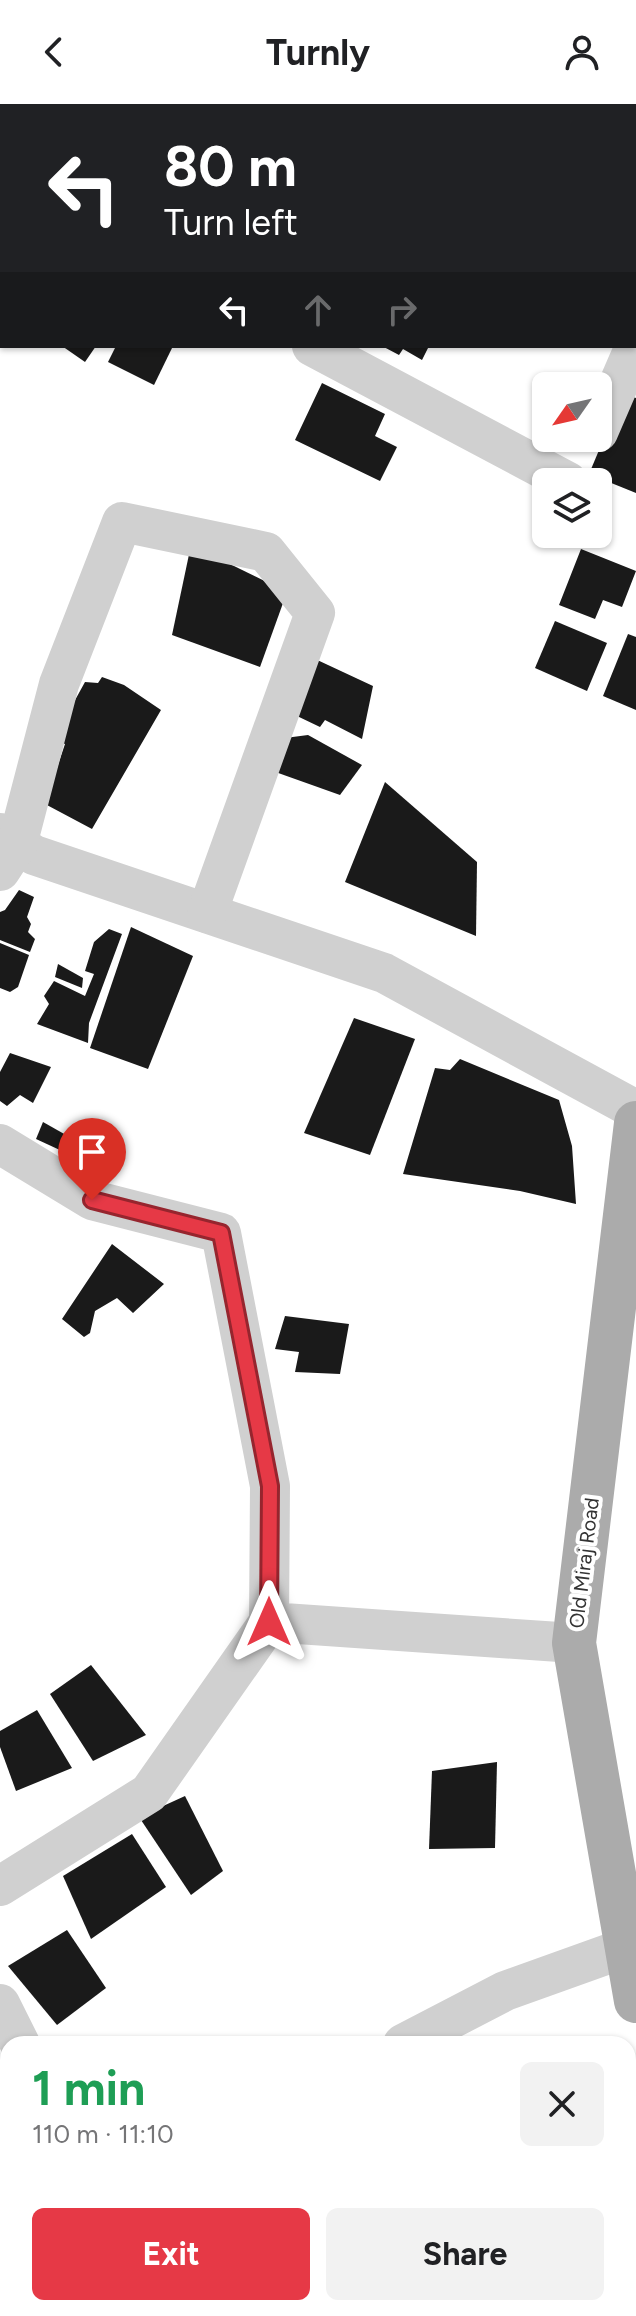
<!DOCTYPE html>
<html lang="en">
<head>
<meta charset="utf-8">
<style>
	body { margin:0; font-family:Figtree,sans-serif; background:#f2f2f2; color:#202124; height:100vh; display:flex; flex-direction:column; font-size:30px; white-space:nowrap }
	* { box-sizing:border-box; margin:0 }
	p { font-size:26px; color:#757577 }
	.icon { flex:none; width:44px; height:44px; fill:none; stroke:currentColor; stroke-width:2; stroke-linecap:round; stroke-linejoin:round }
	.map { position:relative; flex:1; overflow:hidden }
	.drawer { position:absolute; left:0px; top:1932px; width:636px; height:280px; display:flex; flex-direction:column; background:#fff; border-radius:24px 24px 0 0; box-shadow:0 2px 6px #0004 }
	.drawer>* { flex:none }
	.top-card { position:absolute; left:0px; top:0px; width:636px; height:244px; box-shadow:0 2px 6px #0004; background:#202124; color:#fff; overflow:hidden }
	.needle { width:52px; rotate:236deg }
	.tools { position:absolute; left:532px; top:268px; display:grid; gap:16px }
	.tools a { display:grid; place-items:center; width:80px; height:80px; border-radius:12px; background:#fff; box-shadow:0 2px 6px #0004; font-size:40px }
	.pin { position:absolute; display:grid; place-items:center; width:68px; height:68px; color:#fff; margin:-82px -34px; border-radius:50% 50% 50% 0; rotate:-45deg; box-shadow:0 0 8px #0007 }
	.pin .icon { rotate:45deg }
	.me { position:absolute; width:88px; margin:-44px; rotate:0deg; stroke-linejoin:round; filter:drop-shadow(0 0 6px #0008) }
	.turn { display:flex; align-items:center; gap:28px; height:168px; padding:0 32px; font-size:36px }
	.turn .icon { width:104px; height:104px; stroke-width:2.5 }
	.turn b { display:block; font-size:56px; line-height:68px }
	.lanes { display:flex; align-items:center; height:76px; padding:0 32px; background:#0003; justify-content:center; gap:40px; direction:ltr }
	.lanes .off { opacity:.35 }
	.round { display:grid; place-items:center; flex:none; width:84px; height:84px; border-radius:12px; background:#f2f2f2 }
	.summary { display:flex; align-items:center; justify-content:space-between; height:136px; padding:0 32px }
	h1 { font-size:48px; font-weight:700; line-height:60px; color:#1e9e55 }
	.primary-button { display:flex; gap:16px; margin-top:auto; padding:16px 32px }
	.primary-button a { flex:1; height:92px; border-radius:12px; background:#e63946; color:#fff; font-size:32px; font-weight:700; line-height:92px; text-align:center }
	.primary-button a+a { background:#f2f2f2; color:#202124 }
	header { display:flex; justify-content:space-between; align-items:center; height:104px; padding:0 32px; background:#fff; font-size:36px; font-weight:700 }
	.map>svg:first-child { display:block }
	.building { fill:#1a1a1a }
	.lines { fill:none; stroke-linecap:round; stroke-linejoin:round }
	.path { stroke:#cdcdcd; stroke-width:5; stroke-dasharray:4 4; stroke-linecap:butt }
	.street { stroke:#d0d0d0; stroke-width:40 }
	.primary { stroke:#ababab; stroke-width:44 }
	.route-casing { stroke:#96252e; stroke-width:20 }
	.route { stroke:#e63946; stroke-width:14 }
	.labels { text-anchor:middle; stroke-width:8; stroke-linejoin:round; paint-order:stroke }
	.street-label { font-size:20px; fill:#333; stroke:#fff }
</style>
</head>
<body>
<header><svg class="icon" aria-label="back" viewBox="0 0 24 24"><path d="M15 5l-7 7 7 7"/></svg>Turnly<svg class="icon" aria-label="person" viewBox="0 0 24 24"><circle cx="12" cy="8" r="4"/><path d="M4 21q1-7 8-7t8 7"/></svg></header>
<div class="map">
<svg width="636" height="2212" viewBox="0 0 636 2212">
	<rect width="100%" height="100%" fill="#fff"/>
	<g class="building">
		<polygon points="62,242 96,242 85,258"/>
		<polygon points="116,242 173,242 154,281 108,258"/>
		<polygon points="382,242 429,242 422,256 403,245 399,251"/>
		<polygon points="322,279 385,310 375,332 397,343 380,377 295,336"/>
		<polygon points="623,289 636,294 636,389 589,370"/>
		<polygon points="191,441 287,488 260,563 172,531"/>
		<polygon points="581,445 636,467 622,503 603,496 595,515 559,501"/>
		<polygon points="555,517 607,539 587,587 535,564"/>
		<polygon points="628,530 636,533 636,606 603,592"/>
		<polygon points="313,554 373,582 362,635 325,616 320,623 297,612"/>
		<polygon points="102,573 124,581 161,606 92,725 45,700 65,640 53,636 85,578 98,579"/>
		<polygon points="308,631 362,661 340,691 267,665 285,634"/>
		<polygon points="385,678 477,758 476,832 345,778"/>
		<polygon points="19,786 34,793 27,813 31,820 28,828 35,835 30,848 0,836 0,808 5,806"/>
		<polygon points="131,823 193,852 148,965 90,944"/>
		<polygon points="109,825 122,830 89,919 88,939 37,920 49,900 44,892 54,877 85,892 94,870 85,867 94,838"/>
		<polygon points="0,839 29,851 18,883 10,888 0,884"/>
		<polygon points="58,860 83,874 82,884 55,873"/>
		<polygon points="354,914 415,935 370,1051 304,1029"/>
		<polygon points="10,949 51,963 33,999 20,991 7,1002 0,997 0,968"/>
		<polygon points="460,955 559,996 572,1042 576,1100 520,1087 403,1070 435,964 450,966"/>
		<polygon points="43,1018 66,1031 62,1047 36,1035"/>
		<polygon points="112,1140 164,1180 133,1209 117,1194 95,1207 90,1229 84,1233 62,1215"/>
		<polygon points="285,1212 349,1220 340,1270 295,1268 299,1248 275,1245"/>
		<polygon points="91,1561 146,1631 93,1657 50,1590"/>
		<polygon points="37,1606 72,1664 16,1687 0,1643 0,1627"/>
		<polygon points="497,1658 495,1744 429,1745 432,1667"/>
		<polygon points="185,1692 223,1767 191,1791 139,1713"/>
		<polygon points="132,1730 166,1783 91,1835 63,1772"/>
		<polygon points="67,1826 106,1884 57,1921 8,1862"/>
		<polygon points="8,2039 8,2110 0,2113 0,2044"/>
	</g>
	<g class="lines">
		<polyline class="path" points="198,2212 206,2204"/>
		<g class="street">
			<polyline points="371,0 373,2"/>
			<polyline points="126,2 128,0"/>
			<polyline points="299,2 300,0"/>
			<polyline points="0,178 2,175"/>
			<polyline points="312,242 568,378"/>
			<polyline points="598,328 636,240"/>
			<polyline points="0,729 34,751 384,869 636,1006"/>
			<polyline points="0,767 17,741 59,580 122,418 266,448 315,509 207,809"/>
			<polyline points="0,1040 92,1096 221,1129 270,1382 269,1518 574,1539"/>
			<polyline points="0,1782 149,1689 269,1518"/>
			<polyline points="0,1900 20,1940"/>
			<polyline points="403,1940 505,1887 636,1840"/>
			<polyline points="0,2159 8,2154"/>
		</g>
		<g class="primary">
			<polyline points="636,1019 574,1539 636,1897"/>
			<polyline points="628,2113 636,2070"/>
			<polyline points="610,2212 611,2204"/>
		</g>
	</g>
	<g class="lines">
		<defs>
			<polyline id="route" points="92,1096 221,1129 270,1382 269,1518"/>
		</defs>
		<use href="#route" class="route-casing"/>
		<use href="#route" class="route"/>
	</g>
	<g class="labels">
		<g class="street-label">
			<text transform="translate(584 1459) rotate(-83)" y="7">Old Miraj Road</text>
		</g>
	</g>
</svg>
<div class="tools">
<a><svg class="needle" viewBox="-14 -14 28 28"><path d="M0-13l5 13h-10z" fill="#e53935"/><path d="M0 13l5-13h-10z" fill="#757577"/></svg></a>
<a><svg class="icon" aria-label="layers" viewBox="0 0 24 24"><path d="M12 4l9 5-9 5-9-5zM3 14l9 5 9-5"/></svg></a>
</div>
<div class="pin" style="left:92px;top:1096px;background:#d93025"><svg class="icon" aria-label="arrive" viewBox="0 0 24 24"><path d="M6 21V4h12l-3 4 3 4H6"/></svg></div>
<svg class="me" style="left:269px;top:1518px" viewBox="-20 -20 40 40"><path d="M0-17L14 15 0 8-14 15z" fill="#e63946" stroke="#fff" stroke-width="4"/></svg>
<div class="top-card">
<div class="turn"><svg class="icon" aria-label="left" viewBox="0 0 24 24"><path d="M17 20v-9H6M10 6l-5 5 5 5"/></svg><div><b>80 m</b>Turn left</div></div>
<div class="lanes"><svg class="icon" aria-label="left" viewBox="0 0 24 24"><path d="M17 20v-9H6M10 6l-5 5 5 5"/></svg><svg class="icon off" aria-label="ahead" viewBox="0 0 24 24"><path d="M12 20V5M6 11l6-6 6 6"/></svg><svg class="icon off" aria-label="right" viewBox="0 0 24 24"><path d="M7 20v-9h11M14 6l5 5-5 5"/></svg></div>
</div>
<section class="drawer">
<div class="summary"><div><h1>1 min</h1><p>110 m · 11:10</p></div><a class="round"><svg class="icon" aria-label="close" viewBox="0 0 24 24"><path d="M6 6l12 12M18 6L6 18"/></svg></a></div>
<div class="primary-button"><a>Exit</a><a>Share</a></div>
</section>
</div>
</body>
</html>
